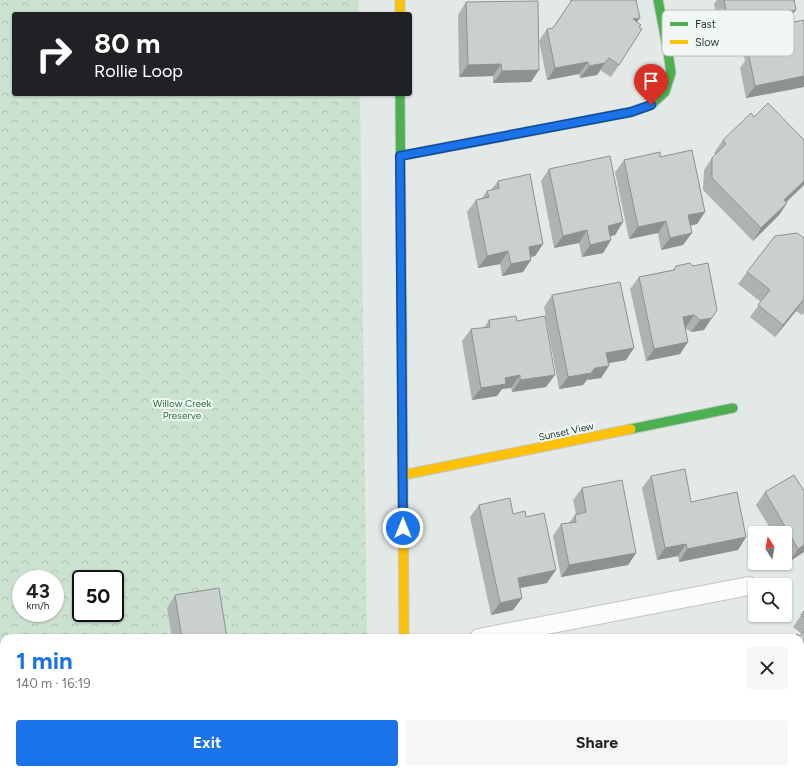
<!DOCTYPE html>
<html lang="en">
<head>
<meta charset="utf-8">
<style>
	body { margin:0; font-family:Figtree,sans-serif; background:#f6f6f6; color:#222; height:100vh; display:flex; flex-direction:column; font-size:15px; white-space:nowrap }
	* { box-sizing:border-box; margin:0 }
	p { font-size:13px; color:#767676 }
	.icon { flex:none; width:22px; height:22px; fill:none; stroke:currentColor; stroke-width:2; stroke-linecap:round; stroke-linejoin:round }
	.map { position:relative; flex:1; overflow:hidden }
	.details { position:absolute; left:0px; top:634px; width:804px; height:140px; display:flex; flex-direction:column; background:#fff; border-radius:12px 12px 0 0; box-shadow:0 1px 3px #0004 }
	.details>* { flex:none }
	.top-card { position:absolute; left:12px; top:12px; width:400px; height:84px; border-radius:4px; box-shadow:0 1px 3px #0004; background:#202124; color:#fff; overflow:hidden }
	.needle { width:26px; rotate:349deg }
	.buttons { position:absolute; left:748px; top:526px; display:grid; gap:8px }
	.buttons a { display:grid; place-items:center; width:44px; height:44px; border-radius:4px; background:#fff; box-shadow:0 1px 3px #0004; font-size:20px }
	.speed { position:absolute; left:12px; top:570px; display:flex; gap:8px; font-size:20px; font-weight:700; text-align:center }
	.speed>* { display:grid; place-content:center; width:52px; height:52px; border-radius:50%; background:#fff; box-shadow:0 1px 3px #0004; line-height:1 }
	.speed small { font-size:10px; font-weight:400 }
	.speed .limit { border:2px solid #111; border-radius:6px; background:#fff; color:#111 }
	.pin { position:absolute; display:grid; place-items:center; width:34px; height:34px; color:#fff; margin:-41px -17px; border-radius:50% 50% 50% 0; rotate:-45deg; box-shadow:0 0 4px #0007 }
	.pin .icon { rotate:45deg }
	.me { position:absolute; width:44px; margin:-22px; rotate:0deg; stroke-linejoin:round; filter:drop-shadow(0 0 3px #0008) }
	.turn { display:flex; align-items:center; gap:14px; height:84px; padding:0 16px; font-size:18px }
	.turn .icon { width:52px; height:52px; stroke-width:2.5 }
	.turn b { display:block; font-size:28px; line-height:34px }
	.round { display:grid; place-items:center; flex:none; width:42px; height:42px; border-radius:4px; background:#f6f6f6 }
	.headline { display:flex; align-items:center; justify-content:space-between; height:68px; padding:0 16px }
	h1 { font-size:24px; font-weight:700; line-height:30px; color:#1a73e8 }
	.button { display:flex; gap:8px; margin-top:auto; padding:8px 16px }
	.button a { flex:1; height:46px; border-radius:4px; background:#1a73e8; color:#fff; font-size:16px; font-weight:700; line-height:46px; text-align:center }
	.button a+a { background:#f6f6f6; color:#222 }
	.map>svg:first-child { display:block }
	.park { fill:url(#park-crowns); fill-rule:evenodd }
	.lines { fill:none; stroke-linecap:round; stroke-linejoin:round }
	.lane-casing { stroke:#c0c6c3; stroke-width:20 }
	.fast-casing { stroke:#bfc6c3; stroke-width:11 }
	.slow-casing { stroke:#bfc6c3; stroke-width:11 }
	.lane { stroke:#fbfcfb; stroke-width:18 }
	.fast { stroke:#4caf50; stroke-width:9 }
	.slow { stroke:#ffc107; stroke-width:9 }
	.wall { fill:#aeb3b0 }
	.shaded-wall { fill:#8d9290 }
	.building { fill:#cad0cd; stroke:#8d9290 }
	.route-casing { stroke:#114b97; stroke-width:10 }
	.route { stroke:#1a73e8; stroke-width:7 }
	.labels { text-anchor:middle; stroke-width:4; stroke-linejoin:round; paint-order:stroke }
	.park-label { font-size:10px; fill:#2d713f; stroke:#f1f8f4 }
	.street-label { font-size:10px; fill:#223b31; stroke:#f1f8f4 }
	.key { fill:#f1f8f4; stroke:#b3bfba; stroke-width:1 }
	.key-label { font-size:11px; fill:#223b31 }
</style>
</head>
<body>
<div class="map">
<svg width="804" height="774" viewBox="0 0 804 774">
	<defs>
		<pattern id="park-crowns" width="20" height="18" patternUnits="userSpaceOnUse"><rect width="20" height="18" fill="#cce2d1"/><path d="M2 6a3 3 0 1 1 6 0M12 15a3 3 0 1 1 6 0" fill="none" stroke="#afc3b4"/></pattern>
	</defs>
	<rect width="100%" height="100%" fill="#e3e9e6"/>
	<path class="park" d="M0 0H359V14H14V94H360L367 638H4V770H369V774H0ZM21 579H55V613H21ZM81 579H115V613H81Z"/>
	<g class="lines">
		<defs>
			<polyline id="lane" points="479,638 749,586"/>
			<g id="fast">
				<polyline points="400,94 402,339"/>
				<polyline points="400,156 631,112 651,105 665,92 671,73 668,52 658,0"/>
				<polyline points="631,429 733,408"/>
				<polyline points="406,770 406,774"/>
			</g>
			<g id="slow">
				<polyline points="400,0 400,14"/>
				<polyline points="402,339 404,638"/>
				<polyline points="403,475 631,429"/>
			</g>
		</defs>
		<use href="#lane" class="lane-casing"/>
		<use href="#fast" class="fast-casing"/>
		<use href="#slow" class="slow-casing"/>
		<use href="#lane" class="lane"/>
		<use href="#fast" class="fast"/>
		<use href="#slow" class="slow"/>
	</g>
	<g class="wall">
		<polygon points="570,0 636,0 637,22 619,65 611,77 600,70 597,75 580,78 579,74 547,80 539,41 547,29 553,28 570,3"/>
		<polygon points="717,0 794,0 787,22 721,35 714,4"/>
		<polygon points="466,2 531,82 493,83 493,76 459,77 458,15"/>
		<polygon points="804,20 804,87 746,98 740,68 745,61 741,43 749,31"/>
		<polygon points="723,140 787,203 779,215 753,241 703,190 704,170 712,158 716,154 714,153"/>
		<polygon points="660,157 705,212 697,224 690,226 683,245 661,250 658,233 629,239 615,172 624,160"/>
		<polygon points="549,169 623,222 615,235 610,236 611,240 603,253 582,257 579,243 554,248 541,181"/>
		<polygon points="498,181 543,244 535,256 531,257 523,272 502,276 500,264 478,268 467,212 476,200 482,198 487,191 491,190"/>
		<polygon points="804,238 804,313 802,315 796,311 775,337 750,317 761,302 738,284 747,272"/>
		<polygon points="690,263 704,330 691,332 685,328 680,354 646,361 630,289 639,277 673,270 676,266"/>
		<polygon points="552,295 626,360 609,363 601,378 587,380 583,385 559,389 544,307"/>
		<polygon points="489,320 517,321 546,387 512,392 511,388 502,389 497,396 472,400 462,341 471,329 484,328"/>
		<polygon points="651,476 746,537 738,550 679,562 678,556 657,560 642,488"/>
		<polygon points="582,488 636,553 628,565 561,577 553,536 561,524 569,523 575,515 576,514 573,500"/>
		<polygon points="804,491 804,552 790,561 785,553 785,533 773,533 756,505 765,492"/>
		<polygon points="479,505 513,514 526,517 547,583 520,588 522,598 513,610 491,615 470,517"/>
		<polygon points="175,595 227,638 172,638 167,608"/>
		<polygon points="804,611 804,706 800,703 800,636 802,634 793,627"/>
	</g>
	<g class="shaded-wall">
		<polygon points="796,10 787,22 721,35 729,23"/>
		<polygon points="640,18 631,30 633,19"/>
		<polygon points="588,62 579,74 547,80 555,68"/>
		<polygon points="605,63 597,75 580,78 589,66"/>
		<polygon points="501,64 493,76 459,77 468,65"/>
		<polygon points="539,70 531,82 493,83 502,71"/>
		<polygon points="804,76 804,87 746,98 755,86"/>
		<polygon points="804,181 804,185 776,212 784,200"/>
		<polygon points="787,203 779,215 753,241 761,228"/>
		<polygon points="705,212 697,224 679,228 688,215"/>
		<polygon points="666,221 658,233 629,239 638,227"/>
		<polygon points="623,222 615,235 600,238 608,226"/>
		<polygon points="587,230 579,243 554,248 563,236"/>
		<polygon points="692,233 683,245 661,250 670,238"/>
		<polygon points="611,240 603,253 582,257 590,245"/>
		<polygon points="543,244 535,256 520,259 529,247"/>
		<polygon points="508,251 500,264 478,268 487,256"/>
		<polygon points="531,260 523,272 502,276 511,264"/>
		<polygon points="804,299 796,311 775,337 783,325"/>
		<polygon points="694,315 686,327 674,330 683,317"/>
		<polygon points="712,318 704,330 691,332 700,320"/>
		<polygon points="688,342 680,354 646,361 654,349"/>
		<polygon points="634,348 626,360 598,365 606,353"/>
		<polygon points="609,366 601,378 587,380 595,368"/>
		<polygon points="591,373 583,385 559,389 568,377"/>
		<polygon points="520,375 511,388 502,389 497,396 472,400 481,388 505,378"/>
		<polygon points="555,375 546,387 512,392 520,380"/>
		<polygon points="746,537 738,550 679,562 687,549"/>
		<polygon points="686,544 678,556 657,560 665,548"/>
		<polygon points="804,545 804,552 790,561 798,549"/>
		<polygon points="636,553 628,565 561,577 569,565"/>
		<polygon points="556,570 547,583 509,590 518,578"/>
		<polygon points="522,598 513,610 491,615 500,603"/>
		<polygon points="528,770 536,770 527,772"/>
	</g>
	<g class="building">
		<polygon points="572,0 636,0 640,18 633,19 641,25 639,27 642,29 619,65 609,58 605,63 589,66 588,62 555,68 547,29 553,28"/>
		<polygon points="724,0 794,0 796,10 729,23"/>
		<polygon points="538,1 539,70 502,71 501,64 468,65 466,2"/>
		<polygon points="804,20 804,76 755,86 749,56 754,55 749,31"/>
		<polygon points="768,103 804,140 804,181 784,200 787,203 761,228 712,178 712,158 726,144 723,140 751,113 754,117"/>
		<polygon points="692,150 705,212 688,215 692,233 670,238 666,221 638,227 624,160 660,152 660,157"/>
		<polygon points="610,156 623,222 608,226 611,240 590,245 587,230 563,236 549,169"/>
		<polygon points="530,174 543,244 529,247 531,260 511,264 508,251 487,256 476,200 489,197 487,191 499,188 498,181"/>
		<polygon points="797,233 804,238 804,299 783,325 758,305 770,290 747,272 775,236"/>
		<polygon points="690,263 693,266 708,263 717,310 712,318 700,320 694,315 683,317 688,342 654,349 639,277 674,270 676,266"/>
		<polygon points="620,282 634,348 606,353 609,366 595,368 591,373 568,377 552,295"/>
		<polygon points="516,316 517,321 545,316 555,375 520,380 520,375 505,378 506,384 481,388 471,329 490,327 489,320"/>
		<polygon points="685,469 691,502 737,492 746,537 687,549 686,544 665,548 651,476"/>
		<polygon points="794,475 804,491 804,545 798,549 765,492"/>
		<polygon points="622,480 636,553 569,565 561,524 576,522 575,515 586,512 582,488"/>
		<polygon points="510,498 513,514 525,511 526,517 544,513 556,570 518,578 522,598 500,603 479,505"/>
		<polygon points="219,588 227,638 182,638 175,595"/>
		<polygon points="804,611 804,617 801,615"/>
		<polygon points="804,631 804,688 800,685 800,638 794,638 797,634 800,636"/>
	</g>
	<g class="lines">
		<defs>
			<polyline id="route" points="403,528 400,156 631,112 651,105"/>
		</defs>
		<use href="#route" class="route-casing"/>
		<use href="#route" class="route"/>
	</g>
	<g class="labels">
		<g class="park-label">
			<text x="182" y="407">Willow Creek<tspan x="182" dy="12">Preserve</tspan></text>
		</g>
		<g class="street-label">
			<text transform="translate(566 431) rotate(-12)" y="4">Sunset View</text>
		</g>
	</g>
	<rect x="662" y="10" width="132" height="46" rx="6" class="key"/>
	<rect x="670" y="22" width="18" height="4" fill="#4caf50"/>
	<rect x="670" y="40" width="18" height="4" fill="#ffc107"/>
	<g class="key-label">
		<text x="695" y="28">Fast</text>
		<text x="695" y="46">Slow</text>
	</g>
</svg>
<div class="buttons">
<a><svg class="needle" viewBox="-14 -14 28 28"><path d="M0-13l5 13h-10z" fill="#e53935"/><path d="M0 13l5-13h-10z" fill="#767676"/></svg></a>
<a><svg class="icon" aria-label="search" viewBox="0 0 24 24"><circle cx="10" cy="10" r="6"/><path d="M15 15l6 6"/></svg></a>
</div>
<div class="speed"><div>43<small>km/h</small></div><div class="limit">50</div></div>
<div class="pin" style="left:651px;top:105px;background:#d93025"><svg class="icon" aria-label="arrive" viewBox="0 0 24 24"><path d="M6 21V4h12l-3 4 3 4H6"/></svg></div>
<svg class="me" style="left:403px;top:528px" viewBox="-20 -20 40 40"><circle r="17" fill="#1a73e8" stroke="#fff" stroke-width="3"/><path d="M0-11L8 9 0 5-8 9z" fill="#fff"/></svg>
<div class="top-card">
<div class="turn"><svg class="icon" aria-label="right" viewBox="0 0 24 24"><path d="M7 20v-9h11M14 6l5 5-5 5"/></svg><div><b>80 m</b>Rollie Loop</div></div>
</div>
<section class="details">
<div class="headline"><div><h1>1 min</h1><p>140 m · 16:19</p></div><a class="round"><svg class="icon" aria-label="close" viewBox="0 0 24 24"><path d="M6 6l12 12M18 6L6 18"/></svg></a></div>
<div class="button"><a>Exit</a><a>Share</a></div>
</section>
</div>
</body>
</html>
